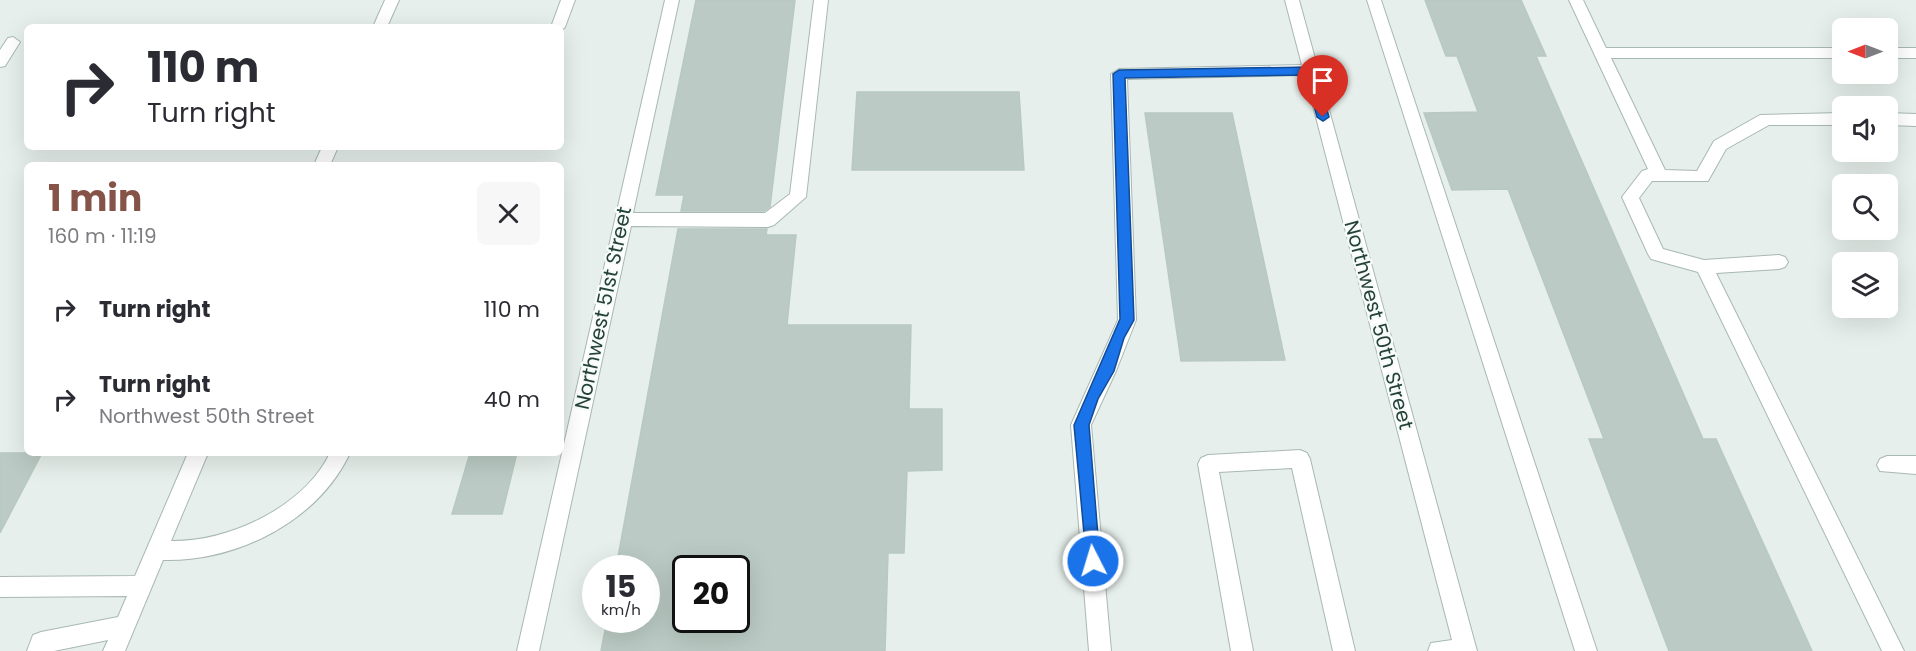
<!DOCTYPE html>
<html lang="en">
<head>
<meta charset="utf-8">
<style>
	body { margin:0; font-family:Poppins,sans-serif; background:#f7f7f7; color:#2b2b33; height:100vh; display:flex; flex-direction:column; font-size:22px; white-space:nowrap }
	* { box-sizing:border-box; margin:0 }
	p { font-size:20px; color:#7c7c81 }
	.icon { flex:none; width:33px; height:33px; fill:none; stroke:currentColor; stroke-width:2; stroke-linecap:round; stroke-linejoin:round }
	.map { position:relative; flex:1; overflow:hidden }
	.details { position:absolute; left:24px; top:162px; width:540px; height:294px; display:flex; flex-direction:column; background:#fff; border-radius:9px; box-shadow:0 6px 24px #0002 }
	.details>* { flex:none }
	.guide { position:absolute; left:24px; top:24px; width:540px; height:126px; border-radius:9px; box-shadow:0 6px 24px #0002; background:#fff; color:#2b2b33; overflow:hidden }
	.needle { width:39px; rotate:270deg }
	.tools { position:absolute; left:1832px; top:18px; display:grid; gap:12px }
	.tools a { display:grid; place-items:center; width:66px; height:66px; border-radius:9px; background:#fff; box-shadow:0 6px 24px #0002; font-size:30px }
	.speed { position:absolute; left:582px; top:555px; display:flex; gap:12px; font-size:30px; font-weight:700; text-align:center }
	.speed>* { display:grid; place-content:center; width:78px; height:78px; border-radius:50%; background:#fff; box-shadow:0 6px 24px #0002; line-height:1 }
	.speed small { font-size:15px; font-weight:400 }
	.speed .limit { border:3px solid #111; border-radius:9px; background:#fff; color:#111 }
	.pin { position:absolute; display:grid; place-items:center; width:51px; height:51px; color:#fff; margin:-62px -26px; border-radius:50% 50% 50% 0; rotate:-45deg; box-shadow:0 0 6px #0007 }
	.pin .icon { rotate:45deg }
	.me { position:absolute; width:66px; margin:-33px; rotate:355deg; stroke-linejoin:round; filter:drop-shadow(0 0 4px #0008) }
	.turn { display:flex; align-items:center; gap:21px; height:126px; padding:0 24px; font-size:27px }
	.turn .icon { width:78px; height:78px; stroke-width:2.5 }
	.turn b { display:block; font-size:42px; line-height:51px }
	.round { display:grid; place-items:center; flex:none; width:63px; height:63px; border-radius:9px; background:#f7f7f7 }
	.overview { display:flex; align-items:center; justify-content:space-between; height:102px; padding:0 24px }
	h1 { font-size:36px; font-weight:700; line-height:45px; color:#855347 }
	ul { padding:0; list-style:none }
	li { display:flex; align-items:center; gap:18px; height:90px; padding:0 24px }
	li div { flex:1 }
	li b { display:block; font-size:22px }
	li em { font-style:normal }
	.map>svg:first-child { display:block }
	.building { fill:#bbcac4; stroke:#b8c9c2; stroke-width:1.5; fill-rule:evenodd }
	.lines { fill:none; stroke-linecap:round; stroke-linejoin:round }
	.minor-casing { stroke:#a8b8b2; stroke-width:2 }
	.minor { fill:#fff; fill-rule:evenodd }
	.route { fill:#1a73e8; stroke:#114b97; stroke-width:1.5 }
	.labels { text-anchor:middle; stroke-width:4.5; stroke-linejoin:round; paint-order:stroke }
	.street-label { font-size:20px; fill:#24423a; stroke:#f7fbf9 }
</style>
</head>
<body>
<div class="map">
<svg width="1916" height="651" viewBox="0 0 1916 651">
	<rect width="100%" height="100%" fill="#e6efeb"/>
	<g class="building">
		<polygon points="696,0 795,0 770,207 764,211 681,211 684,195 656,195"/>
		<polygon points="1425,0 1521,0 1546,56 1536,56 1703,439 1716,439 1812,651 1669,651 1589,439 1604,439 1508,189 1452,190 1424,113 1478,112 1457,56 1446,56"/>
		<polygon points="857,92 1019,92 1024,170 852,170"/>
		<polygon points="1145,113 1232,113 1285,360 1181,361"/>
		<path d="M678 229H767L766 235H796L787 325H911L909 409H942V470L907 471 904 553H888L885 651H601L607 620H646V568H616ZM686 568H736V620H686Z"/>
		<polygon points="0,453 42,453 0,533"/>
		<polygon points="470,453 517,453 502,514 452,514"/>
	</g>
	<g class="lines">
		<defs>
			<g id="minor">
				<polygon points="385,0 399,0 387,27 373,27"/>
				<polygon points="561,0 575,0 565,27 561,31 561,27 551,27"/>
				<polygon points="665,0 679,0 633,213 765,213 790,194 814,0 828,0 806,197 774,225 768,227 631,226 539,651 517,651"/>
				<polygon points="1285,0 1299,0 1477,651 1428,651 1431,643 1452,640 1305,75 1127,79 1136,320 1116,371 1091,425 1111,651 1089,651 1071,425 1118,320 1111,74 1119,69 1302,65"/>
				<polygon points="1367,0 1381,0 1597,651 1575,651"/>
				<polygon points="1569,0 1583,0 1606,48 1842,48 1842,58 1611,58 1665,170 1697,171 1714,141 1760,115 1842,113 1842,125 1769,125 1726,149 1708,181 1652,181 1639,198 1663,249 1704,260 1779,255 1785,257 1788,262 1785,267 1779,269 1716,273 1904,651 1882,651 1698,272 1651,259 1648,254 1622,197 1642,171 1648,169"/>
				<polygon points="13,37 20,42 5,66 0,67 0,50 8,38"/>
				<rect x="1887" y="48" width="29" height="10"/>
				<polygon points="1887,113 1916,114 1916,126 1887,125"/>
				<polygon points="322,147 338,147 330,165 314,165"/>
				<polygon points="1300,450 1307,453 1310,459 1355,651 1333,651 1292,468 1219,472 1253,651 1231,651 1198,464 1201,458 1208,455"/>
				<path d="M188 453H208L171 541C229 542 304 507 330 453H350C318 521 237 562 163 560L125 651H103L108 640 54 651H27L33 635 41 632 118 617 127 596 0 597V577L135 576Z"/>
				<polygon points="1887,456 1916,456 1916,474 1880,471 1877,465 1880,459"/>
			</g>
		</defs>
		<use href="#minor" class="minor-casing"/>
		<use href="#minor" class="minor"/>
	</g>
	<polygon class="route" points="1311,67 1316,70 1329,117 1323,121 1317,117 1306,75 1125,78 1134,320 1124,338 1114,371 1098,399 1089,425 1100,561 1098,566 1093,568 1087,566 1074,425 1120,319 1113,74 1119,70"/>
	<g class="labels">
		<g class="street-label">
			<text transform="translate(603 308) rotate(-78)" y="7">Northwest 51st Street</text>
			<text transform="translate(1379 325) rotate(75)" y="7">Northwest 50th Street</text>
		</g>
	</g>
</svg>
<div class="tools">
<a><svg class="needle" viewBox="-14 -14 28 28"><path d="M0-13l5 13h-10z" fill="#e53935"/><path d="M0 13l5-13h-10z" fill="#7c7c81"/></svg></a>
<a><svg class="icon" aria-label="sound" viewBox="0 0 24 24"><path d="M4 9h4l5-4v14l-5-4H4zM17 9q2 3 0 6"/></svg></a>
<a><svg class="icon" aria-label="search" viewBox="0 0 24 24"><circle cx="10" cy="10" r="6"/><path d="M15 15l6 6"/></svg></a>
<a><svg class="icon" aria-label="layers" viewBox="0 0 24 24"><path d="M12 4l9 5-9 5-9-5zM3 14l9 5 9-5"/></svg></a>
</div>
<div class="speed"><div>15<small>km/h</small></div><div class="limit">20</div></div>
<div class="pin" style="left:1323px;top:117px;background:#d93025"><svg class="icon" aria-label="arrive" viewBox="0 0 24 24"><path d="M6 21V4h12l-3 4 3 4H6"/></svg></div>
<svg class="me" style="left:1093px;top:561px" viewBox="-20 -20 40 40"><circle r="17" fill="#1a73e8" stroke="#fff" stroke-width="3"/><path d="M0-11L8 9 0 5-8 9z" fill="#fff"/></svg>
<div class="guide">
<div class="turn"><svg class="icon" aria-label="right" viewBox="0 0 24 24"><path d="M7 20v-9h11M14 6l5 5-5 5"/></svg><div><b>110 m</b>Turn right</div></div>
</div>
<section class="details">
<div class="overview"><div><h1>1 min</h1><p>160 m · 11:19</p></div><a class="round"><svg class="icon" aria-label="close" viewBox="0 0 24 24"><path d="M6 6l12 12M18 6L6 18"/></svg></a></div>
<ul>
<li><svg class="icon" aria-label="right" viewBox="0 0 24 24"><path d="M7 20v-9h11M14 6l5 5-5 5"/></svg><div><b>Turn right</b></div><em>110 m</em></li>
<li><svg class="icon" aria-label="right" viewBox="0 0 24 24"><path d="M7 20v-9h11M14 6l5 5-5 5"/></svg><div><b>Turn right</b><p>Northwest 50th Street</p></div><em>40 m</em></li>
</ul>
</section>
</div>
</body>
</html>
